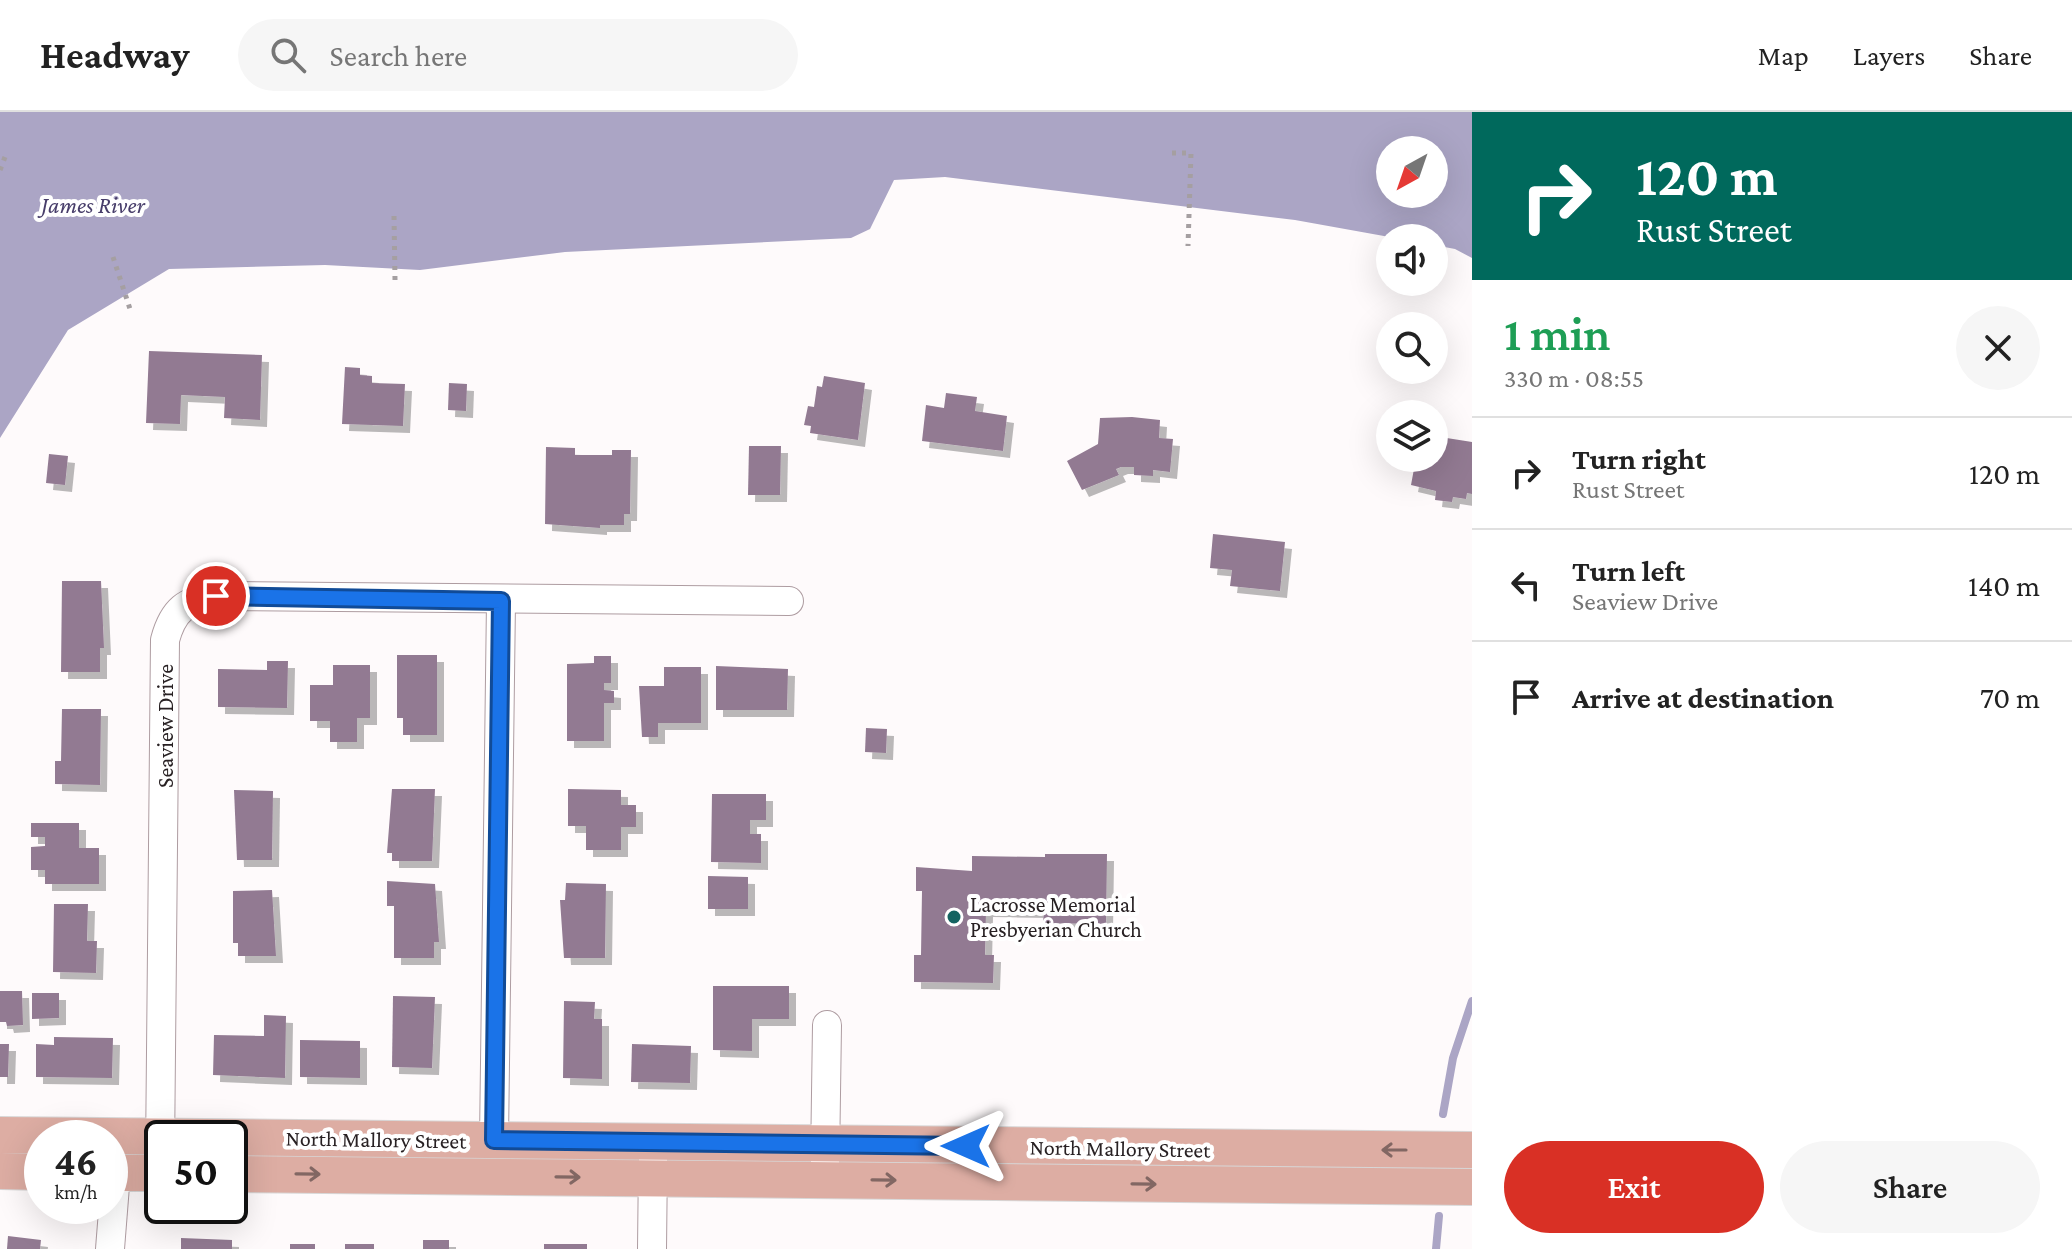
<!DOCTYPE html>
<html lang="en">
<head>
<meta charset="utf-8">
<style>
	body { margin:0; font-family:"Crimson Pro",serif; background:#f6f6f6; color:#222; height:100vh; display:flex; flex-direction:column; font-size:30px; white-space:nowrap }
	* { box-sizing:border-box; margin:0 }
	p { font-size:26px; color:#767676 }
	.icon { flex:none; width:44px; height:44px; fill:none; stroke:currentColor; stroke-width:2; stroke-linecap:round; stroke-linejoin:round }
	.map { position:relative; flex:1; overflow:hidden }
	.sheet { display:flex; flex-direction:column; background:#fff; width:600px }
	.sheet>* { flex:none }
	.banner { background:#00695c; color:#fff; overflow:hidden }
	.needle { width:52px; rotate:220deg }
	.buttons { position:absolute; left:1376px; top:24px; display:grid; gap:16px }
	.buttons a { display:grid; place-items:center; width:72px; height:72px; border-radius:50%; background:#fff; box-shadow:0 8px 32px #0002; font-size:40px }
	.speed { position:absolute; left:24px; top:1008px; display:flex; gap:16px; font-size:40px; font-weight:700; text-align:center }
	.speed>* { display:grid; place-content:center; width:104px; height:104px; border-radius:50%; background:#fff; box-shadow:0 8px 32px #0002; line-height:1 }
	.speed small { font-size:20px; font-weight:400 }
	.speed .limit { border:4px solid #111; border-radius:12px; background:#fff; color:#111 }
	.pin { position:absolute; display:grid; place-items:center; width:68px; height:68px; color:#fff; margin:-34px; border:4px solid #fff; border-radius:50%; box-shadow:0 2px 8px #0007 }
	.me { position:absolute; width:88px; margin:-44px; rotate:270deg; stroke-linejoin:round; filter:drop-shadow(0 0 6px #0008) }
	.turn { display:flex; align-items:center; gap:28px; height:168px; padding:0 32px; font-size:36px }
	.turn .icon { width:104px; height:104px; stroke-width:2.5 }
	.turn b { display:block; font-size:56px; line-height:68px }
	.round { display:grid; place-items:center; flex:none; width:84px; height:84px; border-radius:42px; background:#f6f6f6 }
	.head { display:flex; align-items:center; justify-content:space-between; height:136px; padding:0 32px }
	h1 { font-size:48px; font-weight:600; line-height:60px; color:#1e9e55 }
	.cta { display:flex; gap:16px; margin-top:auto; padding:16px 32px }
	.cta a { flex:1; height:92px; border-radius:48px; background:#d93025; color:#fff; font-size:32px; font-weight:600; line-height:92px; text-align:center }
	.cta a+a { background:#f6f6f6; color:#222 }
	ul { padding:0; list-style:none }
	li { display:flex; align-items:center; gap:24px; height:112px; padding:0 32px; border-top:2px solid #e0e0e0 }
	li div { flex:1 }
	li b { display:block; font-size:30px }
	li em { font-style:normal }
	header { display:flex; align-items:center; gap:48px; box-sizing:border-box; height:112px; padding:0 40px; background:#fff; border-bottom:2px solid #e0e0e0 }
	header strong { font-size:38px }
	nav { display:flex; gap:44px; margin-inline-start:auto; font-size:28px }
	.search { width:560px; height:72px; background:#f6f6f6; display:flex; align-items:center; gap:20px; box-sizing:border-box; padding:0 28px; border-radius:44px; color:#767676; font-size:30px }
	main { display:flex; flex:1; min-height:0 }
	.map>svg:first-child { display:block }
	.water { fill:#aba5c5; fill-rule:evenodd }
	.lines { fill:none; stroke-linecap:round; stroke-linejoin:round }
	.stream { stroke:#aba5c5; stroke-width:8 }
	.building { fill:#927a92; filter:url(#shadow) }
	.minor-casing { stroke:#ae9ca1; stroke-width:30 }
	.major-casing { stroke:#d8d7d7; stroke-width:38 }
	.path { stroke:#a59fa1; stroke-width:5; stroke-dasharray:4 6; stroke-linecap:butt }
	.minor { stroke:#fff; stroke-width:28 }
	.major { stroke:#ddada3; stroke-width:36 }
	.oneway { stroke:#826763 }
	.route-casing { stroke:#114b97; stroke-width:20 }
	.route { stroke:#1a73e8; stroke-width:14 }
	.poi-dot { fill:#146361; stroke:#fff; stroke-width:3 }
	.labels { text-anchor:middle; stroke-width:8; stroke-linejoin:round; paint-order:stroke }
	.street-label { font-size:22px; fill:#282123; stroke:#fff }
	.poi-label { font-size:22px; fill:#282123; stroke:#fff; text-anchor:start }
	.water-label { font-size:24px; font-style:italic; fill:#473d6a; stroke:#fff }
</style>
</head>
<body>
<header>
<strong>Headway</strong>
<div class="search"><svg class="icon" aria-label="search" viewBox="0 0 24 24"><circle cx="10" cy="10" r="6"/><path d="M15 15l6 6"/></svg>Search here</div>
<nav><a>Map</a><a>Layers</a><a>Share</a></nav>
</header>
<main>
<div class="map">
<svg width="1472" height="1137" viewBox="0 0 1472 1137">
	<defs>
		<filter id="shadow"><feDropShadow dx="7" dy="7" stdDeviation="0" flood-color="#0004"/></filter>
	</defs>
	<rect width="100%" height="100%" fill="#fefafb"/>
	<path class="water" d="M0 0H1472V146L1455 137 1434 133V126H1395L1295 108 945 65 894 68 870 117 851 126 565 140 420 158 325 153 169 157 68 218 0 326ZM1390 38H1434V82H1390Z"/>
	<g class="lines">
		<g class="stream">
			<polyline points="1443,1002 1453,946 1472,889"/>
			<polyline points="1436,1137 1439,1104"/>
		</g>
	</g>
	<g class="building">
		<polygon points="149,239 262,243 260,308 224,306 225,285 181,283 180,312 146,311"/>
		<polygon points="345,255 360,256 360,263 372,264 372,271 405,272 403,314 342,312"/>
		<polygon points="824,264 865,271 858,328 810,321 811,314 804,313 808,294 814,295 817,274 822,275"/>
		<polygon points="449,271 467,272 466,299 448,298"/>
		<polygon points="946,281 977,285 975,299 1007,304 1003,339 922,329 926,293 944,296"/>
		<polygon points="1132,305 1160,308 1159,326 1173,327 1170,360 1153,358 1153,364 1134,363 1134,355 1121,355 1116,357 1119,363 1082,378 1067,349 1098,332 1100,306"/>
		<polygon points="1434,324 1472,330 1472,382 1467,381 1466,387 1453,385 1452,390 1435,388 1436,379 1411,373 1416,346 1434,346"/>
		<polygon points="749,334 781,334 780,383 748,383"/>
		<polygon points="546,335 575,336 575,343 612,343 612,338 631,338 630,402 624,402 624,413 600,413 600,416 545,412"/>
		<polygon points="49,342 68,344 65,373 46,371"/>
		<polygon points="1213,422 1285,430 1280,479 1230,474 1232,458 1210,456"/>
		<polygon points="62,469 101,469 104,536 100,536 100,560 61,560"/>
		<polygon points="397,543 437,543 437,623 403,623 403,606 397,606"/>
		<polygon points="594,544 611,544 611,571 604,571 604,578 614,579 614,591 604,591 604,629 567,629 567,552 594,551"/>
		<polygon points="267,549 288,549 287,596 218,595 218,557 267,558"/>
		<polygon points="333,553 370,553 370,606 357,606 357,630 330,630 330,609 310,609 310,573 333,573"/>
		<polygon points="716,554 788,557 787,598 716,598"/>
		<polygon points="664,555 701,555 701,611 658,611 658,625 642,625 639,574 664,574"/>
		<polygon points="62,597 101,597 100,673 55,672 55,649 61,649"/>
		<polygon points="866,616 887,617 886,641 865,640"/>
		<polygon points="392,677 435,677 432,749 392,749 392,741 387,741"/>
		<polygon points="568,677 621,678 621,693 636,693 636,715 621,715 621,738 586,738 586,714 568,714"/>
		<polygon points="234,678 273,679 272,748 237,748"/>
		<polygon points="712,682 766,682 766,708 750,708 750,722 761,722 761,751 711,750"/>
		<polygon points="31,711 79,711 79,736 99,736 99,772 45,772 45,758 31,758 31,735 45,734 45,725 31,725"/>
		<polygon points="1045,742 1107,742 1106,812 1043,811 1044,799 986,798 985,843 994,843 993,871 914,870 914,843 921,843 922,779 916,779 916,755 972,759 972,744 1045,745"/>
		<polygon points="708,764 748,765 748,797 708,797"/>
		<polygon points="387,769 435,772 439,830 434,830 434,846 394,846 394,794 387,794"/>
		<polygon points="566,771 606,772 605,846 564,846 560,788 565,788"/>
		<polygon points="272,778 276,844 238,844 238,831 233,831 233,779"/>
		<polygon points="54,792 88,792 87,829 97,829 96,861 53,860"/>
		<polygon points="713,874 789,874 789,907 752,907 752,939 713,938"/>
		<polygon points="0,879 22,879 23,913 7,914 6,910 0,910"/>
		<polygon points="32,881 59,881 59,906 32,907"/>
		<polygon points="393,884 435,885 432,956 392,955"/>
		<polygon points="564,889 595,890 594,907 602,907 602,967 563,966"/>
		<polygon points="264,903 286,904 285,966 213,963 214,923 264,924"/>
		<polygon points="54,925 113,926 112,966 36,965 36,932 54,933"/>
		<polygon points="300,928 360,929 360,966 300,965"/>
		<polygon points="0,932 9,932 8,965 0,965"/>
		<polygon points="632,932 691,934 690,971 631,970"/>
		<polygon points="8,1124 41,1128 40,1137 7,1137"/>
		<polygon points="181,1126 232,1128 232,1137 181,1137"/>
		<rect x="423" y="1128" width="26" height="9"/>
		<rect x="290" y="1132" width="25" height="5"/>
		<rect x="345" y="1132" width="29" height="5"/>
		<rect x="544" y="1132" width="43" height="5"/>
	</g>
	<g class="lines">
		<defs>
			<g id="minor">
				<polyline points="494,1028 501,489"/>
				<path d="M160 1043 165 528C173 498 186 488 216 484L789 489"/>
				<polyline points="825,1050 827,913"/>
				<polyline points="110,1137 116,1061"/>
				<polyline points="652,1137 653,1047"/>
			</g>
			<g id="major">
				<polyline points="0,1023 1472,1038"/>
				<polyline points="0,1059 42,1060"/>
				<polyline points="110,1061 162,1061"/>
				<polyline points="230,1062 1472,1075"/>
			</g>
		</defs>
		<use href="#minor" class="minor-casing"/>
		<use href="#major" class="major-casing"/>
		<g class="path">
			<polyline points="1172,41 1191,41 1188,134"/>
			<polyline points="0,58 5,45"/>
			<polyline points="394,104 395,168"/>
			<polyline points="113,145 130,197"/>
		</g>
		<use href="#minor" class="minor"/>
		<use href="#major" class="major"/>
	</g>
	<defs><path id="oneway-shaft" d="M-6 0H5M1.5-3L5.5 0L1.5 3" fill="none" stroke-width="1.6" stroke-linecap="round" stroke-linejoin="round" transform="scale(2)"/></defs>
	<g class="oneway">
		<use href="#oneway-shaft" transform="translate(1394 1038) rotate(-180)"/>
		<use href="#oneway-shaft" transform="translate(308 1062) rotate(1)"/>
		<use href="#oneway-shaft" transform="translate(568 1065) rotate(1)"/>
		<use href="#oneway-shaft" transform="translate(884 1068) rotate(1)"/>
		<use href="#oneway-shaft" transform="translate(1144 1072) rotate(1)"/>
	</g>
	<g class="lines">
		<defs>
			<polyline id="route" points="216,484 501,489 494,1028 966,1034"/>
		</defs>
		<use href="#route" class="route-casing"/>
		<use href="#route" class="route"/>
	</g>
	<circle class="poi-dot" cx="954" cy="805" r="8"/>
	<g class="labels">
		<g class="street-label">
			<text transform="translate(165 614) rotate(-90)" y="8">Seaview Drive</text>
			<text transform="translate(376 1027) rotate(1)" y="8">North Mallory Street</text>
			<text transform="translate(1120 1036) rotate(1)" y="8">North Mallory Street</text>
		</g>
		<g class="poi-label">
			<text x="970" y="800">Lacrosse Memorial<tspan x="970" dy="25">Presbyerian Church</tspan></text>
		</g>
		<g class="water-label">
			<text x="93" y="101">James River</text>
		</g>
	</g>
</svg>
<div class="buttons">
<a><svg class="needle" viewBox="-14 -14 28 28"><path d="M0-13l5 13h-10z" fill="#e53935"/><path d="M0 13l5-13h-10z" fill="#767676"/></svg></a>
<a><svg class="icon" aria-label="sound" viewBox="0 0 24 24"><path d="M4 9h4l5-4v14l-5-4H4zM17 9q2 3 0 6"/></svg></a>
<a><svg class="icon" aria-label="search" viewBox="0 0 24 24"><circle cx="10" cy="10" r="6"/><path d="M15 15l6 6"/></svg></a>
<a><svg class="icon" aria-label="layers" viewBox="0 0 24 24"><path d="M12 4l9 5-9 5-9-5zM3 14l9 5 9-5"/></svg></a>
</div>
<div class="speed"><div>46<small>km/h</small></div><div class="limit">50</div></div>
<div class="pin" style="left:216px;top:484px;background:#d93025"><svg class="icon" aria-label="arrive" viewBox="0 0 24 24"><path d="M6 21V4h12l-3 4 3 4H6"/></svg></div>
<svg class="me" style="left:966px;top:1034px" viewBox="-20 -20 40 40"><path d="M0-17L14 15 0 8-14 15z" fill="#1a73e8" stroke="#fff" stroke-width="4"/></svg>
</div>
<section class="sheet">
<div class="banner">
<div class="turn"><svg class="icon" aria-label="right" viewBox="0 0 24 24"><path d="M7 20v-9h11M14 6l5 5-5 5"/></svg><div><b>120 m</b>Rust Street</div></div>
</div>
<div class="head"><div><h1>1 min</h1><p>330 m · 08:55</p></div><a class="round"><svg class="icon" aria-label="close" viewBox="0 0 24 24"><path d="M6 6l12 12M18 6L6 18"/></svg></a></div>
<ul>
<li><svg class="icon" aria-label="right" viewBox="0 0 24 24"><path d="M7 20v-9h11M14 6l5 5-5 5"/></svg><div><b>Turn right</b><p>Rust Street</p></div><em>120 m</em></li>
<li><svg class="icon" aria-label="left" viewBox="0 0 24 24"><path d="M17 20v-9H6M10 6l-5 5 5 5"/></svg><div><b>Turn left</b><p>Seaview Drive</p></div><em>140 m</em></li>
<li><svg class="icon" aria-label="arrive" viewBox="0 0 24 24"><path d="M6 21V4h12l-3 4 3 4H6"/></svg><div><b>Arrive at destination</b></div><em>70 m</em></li>
</ul>
<div class="cta"><a>Exit</a><a>Share</a></div>
</section>
</main>
</body>
</html>
